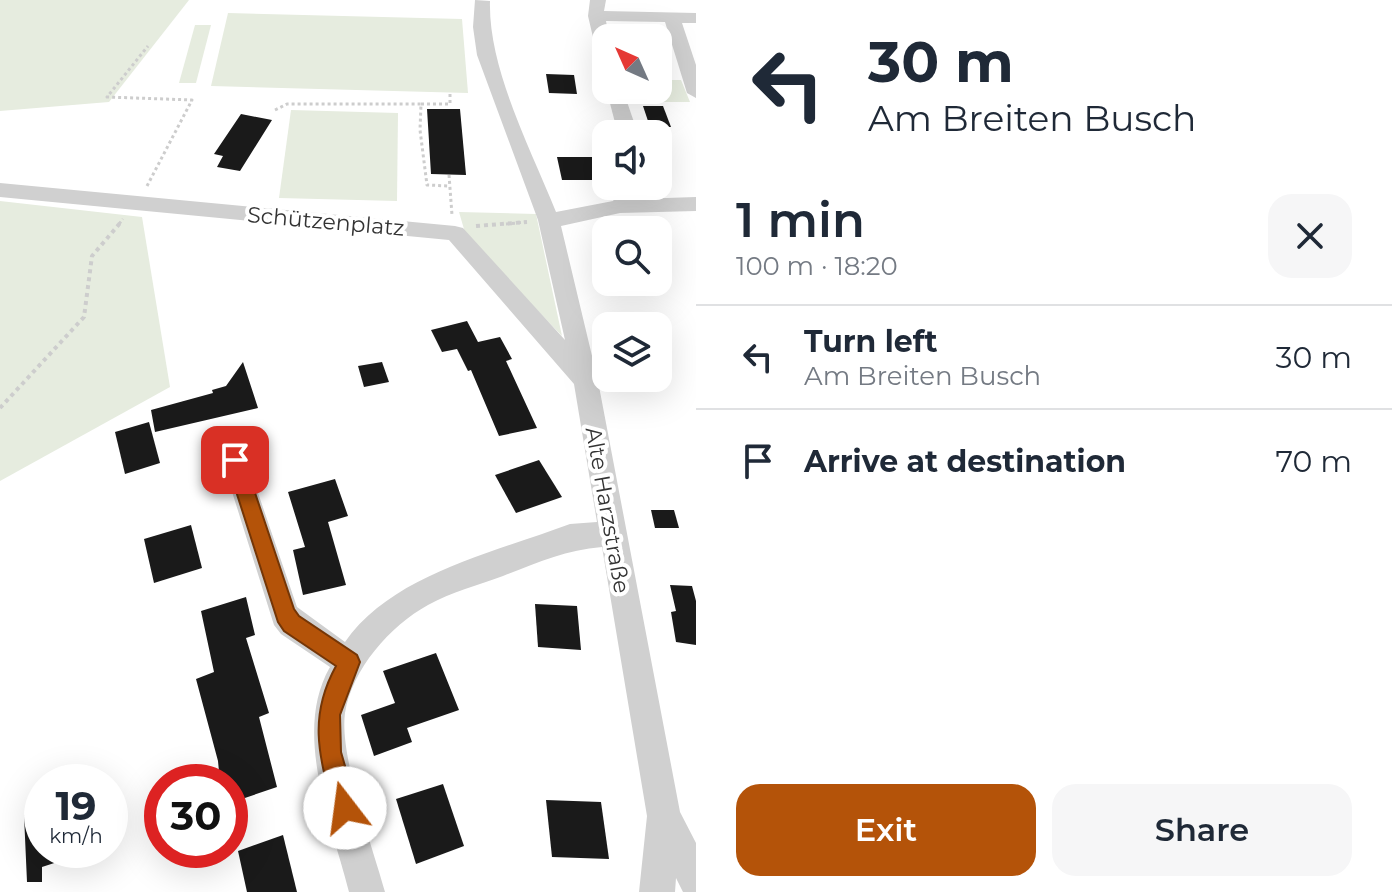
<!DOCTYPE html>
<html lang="en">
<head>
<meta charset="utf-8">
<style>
	body { margin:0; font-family:Montserrat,sans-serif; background:#f6f6f7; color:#1f2937; height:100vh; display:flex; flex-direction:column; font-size:30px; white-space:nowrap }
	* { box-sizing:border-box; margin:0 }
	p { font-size:26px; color:#747a83 }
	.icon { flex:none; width:44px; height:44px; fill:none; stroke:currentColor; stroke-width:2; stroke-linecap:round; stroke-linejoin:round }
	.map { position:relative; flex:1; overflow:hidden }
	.side { display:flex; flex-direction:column; background:#fff; width:696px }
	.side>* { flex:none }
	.guide { background:#fff; color:#1f2937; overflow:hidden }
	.needle { width:52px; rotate:315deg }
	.controls { position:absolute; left:592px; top:24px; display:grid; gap:16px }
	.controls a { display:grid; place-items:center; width:80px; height:80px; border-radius:16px; background:#fff; box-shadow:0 8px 32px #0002; font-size:40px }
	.speed { position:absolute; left:24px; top:764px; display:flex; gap:16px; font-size:40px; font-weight:700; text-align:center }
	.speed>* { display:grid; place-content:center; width:104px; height:104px; border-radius:50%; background:#fff; box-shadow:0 8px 32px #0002; line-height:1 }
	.speed small { font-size:20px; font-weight:400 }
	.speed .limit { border:12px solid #d22; background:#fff; color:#111 }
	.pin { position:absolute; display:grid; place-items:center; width:68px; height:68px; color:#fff; margin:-34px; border-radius:16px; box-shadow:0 4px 12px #0006 }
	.me { position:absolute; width:88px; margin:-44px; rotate:345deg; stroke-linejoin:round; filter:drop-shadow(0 0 6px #0008) }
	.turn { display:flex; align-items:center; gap:28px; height:168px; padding:0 40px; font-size:36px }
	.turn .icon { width:104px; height:104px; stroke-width:2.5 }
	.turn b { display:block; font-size:56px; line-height:68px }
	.round { display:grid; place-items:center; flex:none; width:84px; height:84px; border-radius:24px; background:#f6f6f7 }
	.overview { display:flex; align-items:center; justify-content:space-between; height:136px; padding:0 40px }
	h1 { font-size:48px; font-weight:600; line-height:60px }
	.button { display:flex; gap:16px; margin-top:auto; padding:16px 40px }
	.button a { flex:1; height:92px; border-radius:24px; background:#b45309; color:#fff; font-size:32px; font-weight:600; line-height:92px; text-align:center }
	.button a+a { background:#f6f6f7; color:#1f2937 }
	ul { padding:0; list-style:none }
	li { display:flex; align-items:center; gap:24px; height:104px; padding:0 40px; border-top:2px solid #e0e1e3 }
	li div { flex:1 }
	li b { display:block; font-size:30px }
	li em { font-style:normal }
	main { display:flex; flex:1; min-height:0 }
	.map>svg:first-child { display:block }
	.green { fill:#e6ecdf }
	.building { fill:#1a1a1a }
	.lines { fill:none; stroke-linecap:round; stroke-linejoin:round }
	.path-far1 { stroke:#cdcdcd; stroke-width:3; stroke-dasharray:3 3; stroke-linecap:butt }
	.path { stroke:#cdcdcd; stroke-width:4; stroke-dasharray:4 4; stroke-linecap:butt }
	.minor { fill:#d0d0d0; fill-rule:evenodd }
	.route { fill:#b45309; stroke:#753606; stroke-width:2 }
	.labels { text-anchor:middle; stroke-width:8; stroke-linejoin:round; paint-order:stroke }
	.street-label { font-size:22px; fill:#333; stroke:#fff }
</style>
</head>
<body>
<main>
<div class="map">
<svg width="696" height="892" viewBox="0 0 696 892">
	<rect width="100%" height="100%" fill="#fff"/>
	<g class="green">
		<polygon points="0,0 189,0 109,102 0,111"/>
		<polygon points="228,13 462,19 468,93 211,86"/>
		<polygon points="195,25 211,25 196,83 179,83"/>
		<polygon points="658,80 681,80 690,102 628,102 624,90 658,90"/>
		<polygon points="291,110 398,113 397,201 279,198"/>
		<polygon points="0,201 142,217 170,387 0,481"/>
		<polygon points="459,212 536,214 562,336 466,236"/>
	</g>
	<g class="building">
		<polygon points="546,74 574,75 577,94 549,93"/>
		<polygon points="643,106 663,106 671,127 650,127"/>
		<polygon points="427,109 460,109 466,175 431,174"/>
		<polygon points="241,114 272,120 240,171 217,167 223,156 214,154"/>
		<polygon points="557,157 596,157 602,180 562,180"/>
		<polygon points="467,321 478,342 500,337 512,359 506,361 537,428 499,436 471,370 468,371 457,349 442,352 431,330"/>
		<polygon points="243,362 258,408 155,432 151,410 213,393 212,390 226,386"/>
		<polygon points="382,362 389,382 364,387 358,366"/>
		<polygon points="149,422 160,463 125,474 115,432"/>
		<polygon points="539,460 562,497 516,513 495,475"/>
		<polygon points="335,479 348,516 328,522 346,585 303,595 293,550 305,547 288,492"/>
		<polygon points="651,510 674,510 679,528 655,528"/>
		<polygon points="191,525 202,568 154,583 144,539"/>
		<polygon points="670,585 692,586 696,601 696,645 676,642 671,612 676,611"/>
		<polygon points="246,597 255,635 246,638 269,713 259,717 277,787 230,803 230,782 220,782 218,761 196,679 214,672 201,611"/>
		<polygon points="535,604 577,606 581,650 538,647"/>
		<polygon points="436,653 459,710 407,728 412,742 374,756 361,715 395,703 383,671"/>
		<polygon points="443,784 464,846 416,864 396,799"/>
		<polygon points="546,800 601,802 609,859 552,857"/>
		<polygon points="42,810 42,850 81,850 82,854 42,867 42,882 27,882 24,815"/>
		<polygon points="283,835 297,892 247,892 238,851"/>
	</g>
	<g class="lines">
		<g class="path-far1">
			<polyline points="421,104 450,104 450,94"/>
			<polyline points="275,110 287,104 421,104 420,130 427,185 449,186"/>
			<polyline points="449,175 452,215"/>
			<polyline points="147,186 192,100 107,97 148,46"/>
			<polyline points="119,224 123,219"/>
			<polyline points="506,224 527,222"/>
		</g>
		<g class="path">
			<polyline points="476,226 527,222"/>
			<polyline points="0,408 84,317 92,256 121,222"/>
		</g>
		<g class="minor">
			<path d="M475 0 490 1C488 69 531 149 556 212L613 201 623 186H644L636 199 696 197V211L620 213 561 226 598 381 680 812 696 843V892H683L676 878 675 892H639L647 816 602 547C565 550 537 563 503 576 479 585 451 592 428 605 390 626 352 669 345 713 339 756 373 848 385 892H349C332 824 292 733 330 667L281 634 274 625 222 460 226 452 235 449 244 452 297 607 345 642C392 574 496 552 570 524L597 522 574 384 449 240 0 197V183L455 226 463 228 565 340 538 220 477 55 473 27Z"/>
			<polygon points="590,0 606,0 604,11 696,13 696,23 682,23 696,65 696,98 687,93 665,22 606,21 609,38 606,38 606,68 600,67 588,16"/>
			<polygon points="606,88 623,90 638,134 618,134"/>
		</g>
	</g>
	<path class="route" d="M235 452 241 454 244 460 294 609 299 616 357 655 360 662 340 715 341 752 357 808 353 816 345 820 337 816 333 808C319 755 308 717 336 666L284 631 278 622 226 460 228 454Z"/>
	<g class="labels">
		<g class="street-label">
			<text transform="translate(326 221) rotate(5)" y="8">Schützenplatz</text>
			<text transform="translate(608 510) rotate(80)" y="8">Alte Harzstraße</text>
		</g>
	</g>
</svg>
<div class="controls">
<a><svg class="needle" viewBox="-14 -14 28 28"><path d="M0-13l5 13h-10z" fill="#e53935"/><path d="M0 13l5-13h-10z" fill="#747a83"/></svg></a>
<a><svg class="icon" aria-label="sound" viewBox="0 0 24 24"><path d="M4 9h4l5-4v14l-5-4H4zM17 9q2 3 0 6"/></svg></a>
<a><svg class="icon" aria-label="search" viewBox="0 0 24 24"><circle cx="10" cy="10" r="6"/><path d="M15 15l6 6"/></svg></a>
<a><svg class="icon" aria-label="layers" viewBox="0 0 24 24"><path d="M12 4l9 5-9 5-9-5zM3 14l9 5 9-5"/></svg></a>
</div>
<div class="speed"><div>19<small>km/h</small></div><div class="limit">30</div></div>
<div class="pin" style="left:235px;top:460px;background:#d93025"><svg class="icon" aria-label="arrive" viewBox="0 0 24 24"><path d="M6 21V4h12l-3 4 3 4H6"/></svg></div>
<svg class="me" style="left:345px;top:808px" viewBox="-20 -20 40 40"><circle r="19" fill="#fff"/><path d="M0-13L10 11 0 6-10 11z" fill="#b45309"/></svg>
</div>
<section class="side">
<div class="guide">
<div class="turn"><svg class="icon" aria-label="left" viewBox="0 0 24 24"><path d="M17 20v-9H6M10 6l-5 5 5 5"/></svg><div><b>30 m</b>Am Breiten Busch</div></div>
</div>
<div class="overview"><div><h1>1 min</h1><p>100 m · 18:20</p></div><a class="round"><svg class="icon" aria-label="close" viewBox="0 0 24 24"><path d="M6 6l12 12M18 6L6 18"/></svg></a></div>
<ul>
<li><svg class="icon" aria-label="left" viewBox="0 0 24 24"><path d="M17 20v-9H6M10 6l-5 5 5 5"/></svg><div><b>Turn left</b><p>Am Breiten Busch</p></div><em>30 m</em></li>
<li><svg class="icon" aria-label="arrive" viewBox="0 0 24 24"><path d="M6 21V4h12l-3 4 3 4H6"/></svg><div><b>Arrive at destination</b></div><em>70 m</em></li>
</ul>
<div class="button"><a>Exit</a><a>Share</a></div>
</section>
</main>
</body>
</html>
